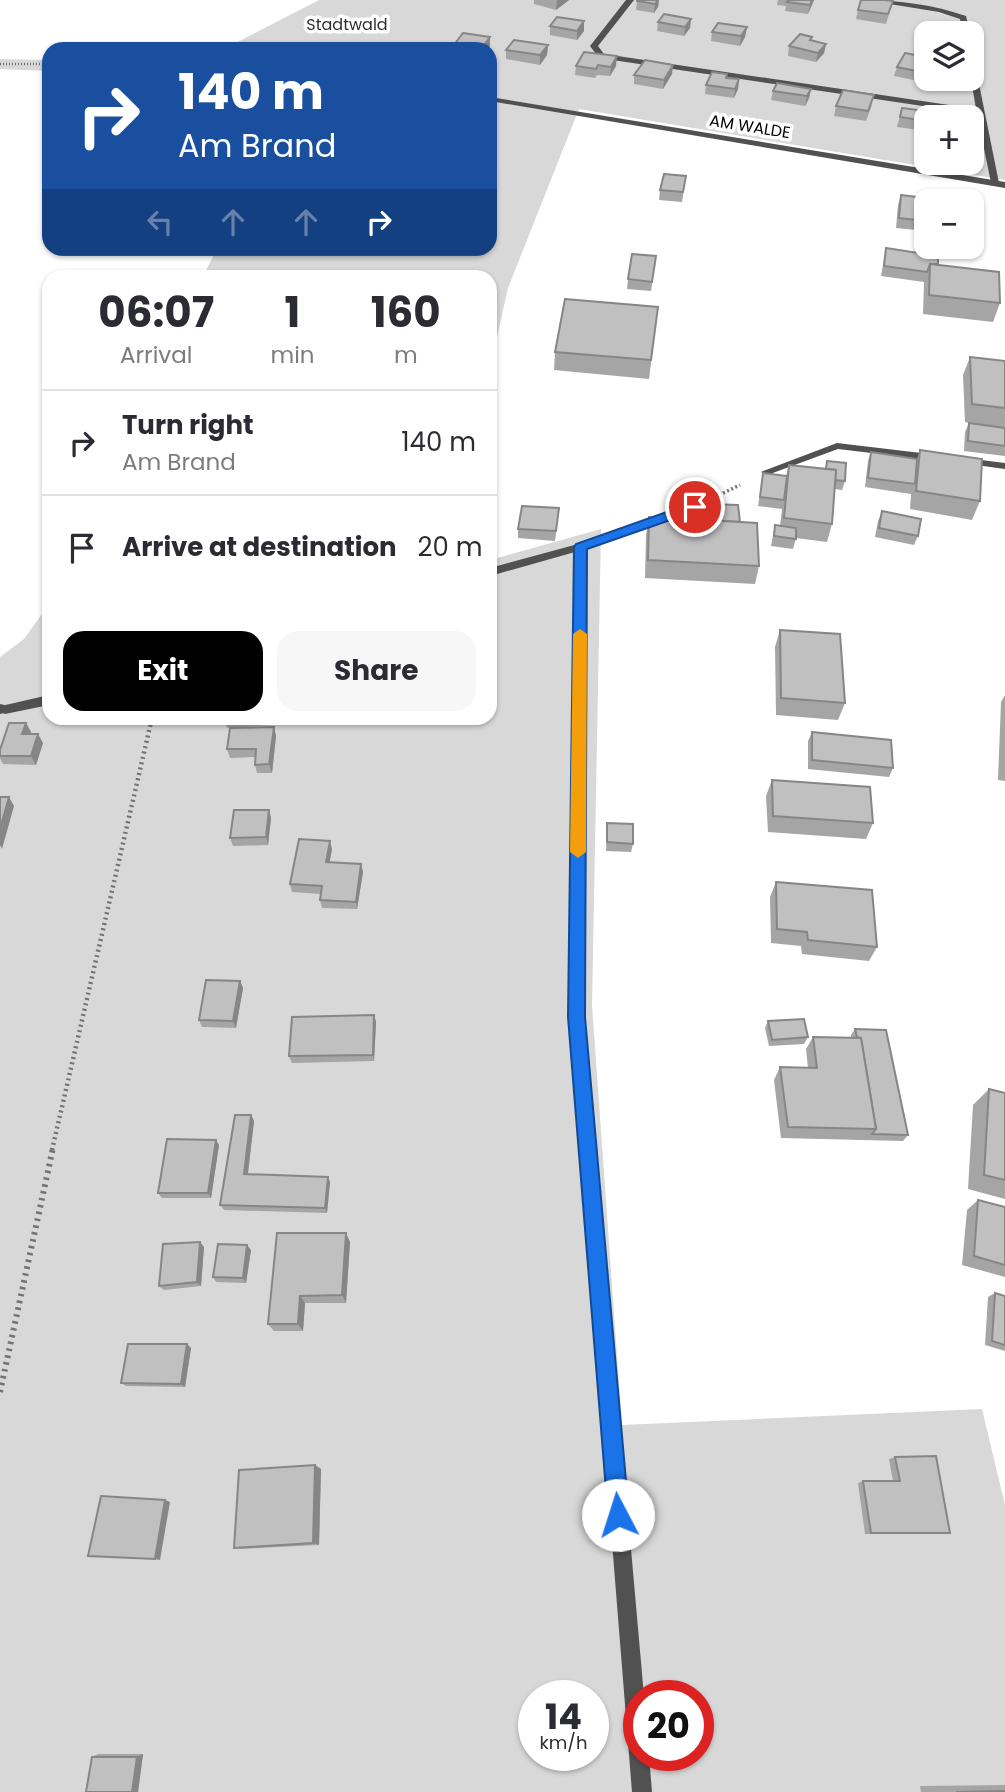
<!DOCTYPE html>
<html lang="en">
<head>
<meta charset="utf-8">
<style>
	body { margin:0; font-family:Poppins,sans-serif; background:#f7f7f7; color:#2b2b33; height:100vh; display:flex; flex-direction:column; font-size:26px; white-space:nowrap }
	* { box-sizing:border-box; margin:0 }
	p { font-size:23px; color:#7c7c81 }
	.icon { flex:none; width:38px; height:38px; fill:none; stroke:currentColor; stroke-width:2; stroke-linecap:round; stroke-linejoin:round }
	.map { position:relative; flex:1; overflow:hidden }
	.side { position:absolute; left:42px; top:270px; width:455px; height:455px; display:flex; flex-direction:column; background:#fff; border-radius:21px; box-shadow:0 2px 5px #0004 }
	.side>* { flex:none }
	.banner { position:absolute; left:42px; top:42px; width:455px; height:214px; border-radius:21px; box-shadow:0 2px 5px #0004; background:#1a4fa0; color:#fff; overflow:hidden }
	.tools { position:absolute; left:914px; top:21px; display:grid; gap:14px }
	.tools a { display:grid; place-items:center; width:70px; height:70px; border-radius:14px; background:#fff; box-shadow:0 2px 5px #0004; font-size:35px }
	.speed { position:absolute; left:518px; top:1680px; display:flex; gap:14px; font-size:35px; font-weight:700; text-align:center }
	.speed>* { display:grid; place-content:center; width:91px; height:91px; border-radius:50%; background:#fff; box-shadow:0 2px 5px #0004; line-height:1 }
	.speed small { font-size:18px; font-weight:400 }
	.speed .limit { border:10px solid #d22; background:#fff; color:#111 }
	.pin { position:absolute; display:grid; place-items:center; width:60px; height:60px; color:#fff; margin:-30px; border:4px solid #fff; border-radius:50%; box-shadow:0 2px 7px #0007 }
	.me { position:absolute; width:77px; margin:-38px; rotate:355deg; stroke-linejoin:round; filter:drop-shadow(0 0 5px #0008) }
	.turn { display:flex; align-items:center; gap:24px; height:147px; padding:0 21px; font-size:32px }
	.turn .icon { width:91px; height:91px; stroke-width:2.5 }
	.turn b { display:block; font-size:49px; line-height:60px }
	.lanes { display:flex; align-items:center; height:66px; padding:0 21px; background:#0003; justify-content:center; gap:35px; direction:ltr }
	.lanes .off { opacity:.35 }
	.eta { display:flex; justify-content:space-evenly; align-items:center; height:119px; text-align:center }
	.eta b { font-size:42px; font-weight:700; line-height:49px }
	.action { display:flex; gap:14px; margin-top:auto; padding:14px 21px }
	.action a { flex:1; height:80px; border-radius:21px; background:#000; color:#fff; font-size:28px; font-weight:700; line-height:80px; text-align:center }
	.action a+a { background:#f7f7f7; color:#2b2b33 }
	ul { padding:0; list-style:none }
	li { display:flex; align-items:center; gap:21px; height:105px; padding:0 21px; border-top:2px solid #e1e1e2 }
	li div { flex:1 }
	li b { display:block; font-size:26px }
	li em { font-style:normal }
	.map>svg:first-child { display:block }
	.green { fill:#d8d8d8; fill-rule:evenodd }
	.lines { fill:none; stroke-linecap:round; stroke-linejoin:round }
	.path-far3 { stroke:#737373; stroke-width:2.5; stroke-dasharray:1 2; stroke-linecap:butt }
	.path-far2 { stroke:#737373; stroke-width:3.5; stroke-dasharray:2 2.5; stroke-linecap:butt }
	.path-far1 { stroke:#737373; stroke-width:4.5; stroke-dasharray:2 3.5; stroke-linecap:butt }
	.path { stroke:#737373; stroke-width:6; stroke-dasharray:2.5 4.5; stroke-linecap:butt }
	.service { fill:#515151; fill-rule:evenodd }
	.minor { fill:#515151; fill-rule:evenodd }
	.wall { fill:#a5a5a5 }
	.shaded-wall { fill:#868686 }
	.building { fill:#c0c0c0; stroke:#868686; stroke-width:2 }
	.route { fill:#1a73e8; stroke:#114b97; stroke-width:2 }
	.slow { fill:#f59e0b }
	.labels { text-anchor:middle; stroke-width:7; stroke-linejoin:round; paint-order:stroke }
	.far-park-label { font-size:16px; fill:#2f2f2f; stroke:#fff }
	.far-street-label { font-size:16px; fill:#000; stroke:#fff }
</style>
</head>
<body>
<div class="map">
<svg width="1005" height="1792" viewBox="0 0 1005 1792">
	<rect width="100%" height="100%" fill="#fff"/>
	<g class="green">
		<path d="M319 0H1005V180L579 109 508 288 490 369V276H203L217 249 490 248V49H224ZM926 33H971V79H926ZM926 117H971V163H926Z"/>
		<polygon points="0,59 49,60 49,71 0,69"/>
		<path d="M601 529 592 1005 622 1425 982 1409 1005 1505V1792H0V657L24 639 49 604V718H490V560ZM534 1696H593V1755H534ZM639 1696H698V1755H639Z"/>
	</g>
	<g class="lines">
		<polyline class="path-far3" points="0,64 49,64"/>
		<polyline class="path-far2" points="719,495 740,485"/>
		<polyline class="path-far1" points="52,1150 152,718"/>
		<polyline class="path" points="0,1392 53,1148"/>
		<g class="service">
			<polygon points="626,0 634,0 598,46 604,54 976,109 971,79 971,59 974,59 999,183 995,186 991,183 977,114 599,58 590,46"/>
			<path d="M865 0C899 0 934 5 966 16L970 33H963L960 19 939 12Z"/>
			<polygon points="837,443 938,455 943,458 938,461 838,449 770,474 766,475 761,472"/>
			<polygon points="965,458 1005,463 1005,469 961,463 960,461"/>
			<polygon points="695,503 700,507 699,510 587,549 584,1017 644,1696 639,1696 639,1755 649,1755 652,1792 632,1792 570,1017 575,552 490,576 490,568 578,544"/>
			<polygon points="49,695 49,705 5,714 0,711 1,706"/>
		</g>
		<g class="minor">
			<polygon points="490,97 1005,182 1005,188 490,101"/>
			<polygon points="0,704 9,706 11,709 9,712 0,714"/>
		</g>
	</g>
	<g class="wall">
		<polygon points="534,0 569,0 556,10 534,4"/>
		<polygon points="659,0 658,7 654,13 636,10 637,1"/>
		<polygon points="778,0 814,0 808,14 785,11 786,6 777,5"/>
		<polygon points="893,1 886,24 856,19 858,10"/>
		<polygon points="691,19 690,28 684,36 657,31 658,22"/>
		<polygon points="584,21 584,31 577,40 550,35 550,26"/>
		<polygon points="747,27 745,37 740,46 711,41 712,32"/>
		<polygon points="826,44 824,53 816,62 788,56 789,46"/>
		<polygon points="454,45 490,46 488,49 454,49"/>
		<polygon points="548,45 547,55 540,65 506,59 506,50"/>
		<polygon points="926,57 926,79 930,79 928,83 894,76 897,67"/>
		<polygon points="673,65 672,74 663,89 634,84 634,75"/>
		<polygon points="576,66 616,66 610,76 597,75 595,78 575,75"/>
		<polygon points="727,74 727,78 739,79 738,89 734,98 705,94 706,85"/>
		<polygon points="811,89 809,98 805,106 771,100 773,91"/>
		<polygon points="872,105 866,121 834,116 836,106"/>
		<polygon points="902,108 926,117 926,131 897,127"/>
		<polygon points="686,176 682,202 659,200 660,190"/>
		<polygon points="901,195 926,201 926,231 896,228 898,205"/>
		<polygon points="886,248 938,264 1000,303 993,322 923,314 924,282 881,276"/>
		<polygon points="656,256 651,291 627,289 628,279"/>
		<polygon points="658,307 649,379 554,370 555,352"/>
		<polygon points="970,357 1005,361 1005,456 964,451 965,432 969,423 965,422 963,375"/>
		<polygon points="920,450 980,501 972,520 910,509 911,494 865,487 868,461 871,452 917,459"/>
		<polygon points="827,461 845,481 842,490 835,489 832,524 827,542 796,538 793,549 771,546 775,525 780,526 782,509 758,506 763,473 786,476 789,465 825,469"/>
		<polygon points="708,504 740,522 759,566 755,584 645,578 646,535 649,517 670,519 706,512"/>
		<polygon points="882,511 918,536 914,545 875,537 878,521"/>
		<polygon points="558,518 555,541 518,538 518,529"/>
		<polygon points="780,630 845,703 838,720 776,715 775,647"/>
		<polygon points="1005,695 1005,781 998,780 1001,702"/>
		<polygon points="224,718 275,718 275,725 227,728"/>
		<polygon points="26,723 31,732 30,734 43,743 36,765 3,764 0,758 0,750"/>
		<polygon points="274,727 276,736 272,773 257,773 255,765 255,757 230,758 227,749"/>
		<polygon points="812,732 893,768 889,777 808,769 808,741"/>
		<polygon points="772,780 873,823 866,839 768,832 766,796"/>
		<polygon points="269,810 271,818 268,845 233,846 230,838"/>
		<polygon points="607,823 633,844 631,852 606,851"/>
		<polygon points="332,849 329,863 361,864 363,872 357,909 322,908 320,900 321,894 292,892 290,884"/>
		<polygon points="776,882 877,947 869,961 802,954 801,946 771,943 770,897"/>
		<polygon points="240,981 243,988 236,1028 202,1027 199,1020"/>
		<polygon points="374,1015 376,1022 374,1061 292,1063 289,1056"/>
		<polygon points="768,1021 808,1037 804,1044 769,1046 765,1028"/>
		<polygon points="855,1029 908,1135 903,1141 781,1138 774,1080 780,1067 808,1068 806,1049 813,1037 851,1037 851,1035"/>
		<polygon points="989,1089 1005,1093 1005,1199 968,1189 973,1105"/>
		<polygon points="251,1115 254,1121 248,1174 330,1182 327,1213 224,1210 220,1205"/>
		<polygon points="219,1145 211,1198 162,1198 158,1193"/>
		<polygon points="978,1200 1005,1207 1005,1277 962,1265 967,1210"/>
		<polygon points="350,1242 346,1303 305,1303 303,1331 274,1331 268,1324"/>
		<polygon points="204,1247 201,1286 164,1290 159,1286"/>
		<polygon points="251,1250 246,1283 216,1282 213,1277"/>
		<polygon points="995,1293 1005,1296 1005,1351 985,1345 988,1297"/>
		<polygon points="187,1344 191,1348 185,1387 126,1386 121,1383"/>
		<polygon points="895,1457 950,1533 944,1534 865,1534 858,1483 863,1481 893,1481 889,1459"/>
		<polygon points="315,1465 321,1469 319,1545 241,1549 234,1548"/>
		<polygon points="98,1754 143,1754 138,1792 92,1757"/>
		<polygon points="1005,1785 1005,1792 921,1792 920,1786"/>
	</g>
	<g class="shaded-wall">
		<polygon points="557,0 569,0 556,10"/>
		<polygon points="658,0 659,0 658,7 654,13 655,4"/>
		<polygon points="812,0 814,0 808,14 810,5"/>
		<polygon points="691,19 690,28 684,36 685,27"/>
		<polygon points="584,21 584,31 577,40 577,31"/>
		<polygon points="747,27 745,37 740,46 741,36"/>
		<polygon points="490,37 490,46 488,49 481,49"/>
		<polygon points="826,44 824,53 816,62 818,53"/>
		<polygon points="548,45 547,55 540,65 540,55"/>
		<polygon points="617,56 616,66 610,76 611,67"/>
		<polygon points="673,65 672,74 663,89 664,80"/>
		<polygon points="739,79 738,89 734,98 735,89"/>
		<polygon points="811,89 809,98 805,106 807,96"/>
		<polygon points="26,723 31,732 27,743 22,734"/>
		<polygon points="274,727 276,736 272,773 269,764"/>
		<polygon points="38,734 43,743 36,765 31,756"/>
		<polygon points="9,797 14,806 2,849 0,845 0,829"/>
		<polygon points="269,810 271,818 268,845 266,837"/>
		<polygon points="330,841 332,849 328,871 326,862"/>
		<polygon points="361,864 363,872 357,909 356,902"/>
		<polygon points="240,981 243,988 236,1028 233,1021"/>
		<polygon points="374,1015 376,1022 374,1061 373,1055"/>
		<polygon points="251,1115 254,1121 247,1180 244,1174"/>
		<polygon points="216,1140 219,1145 211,1198 208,1193"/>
		<polygon points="328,1177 330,1182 327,1213 325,1208"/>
		<polygon points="346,1233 350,1242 346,1303 342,1295"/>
		<polygon points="200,1242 204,1247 201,1286 197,1282"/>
		<polygon points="247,1245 251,1250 246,1283 243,1278"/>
		<polygon points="300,1296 305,1303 303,1331 298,1324"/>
		<polygon points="187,1344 191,1348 185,1387 181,1384"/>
		<polygon points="315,1465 321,1469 319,1545 313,1543"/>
		<polygon points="165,1500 170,1502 160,1560 155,1559"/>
		<polygon points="143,1754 138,1792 132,1792 137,1757"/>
	</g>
	<g class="building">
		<polygon points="637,0 658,0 655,4 637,1"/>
		<polygon points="788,0 812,0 810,5 787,2"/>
		<polygon points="861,0 884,0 893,1 888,14 858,10"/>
		<polygon points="664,14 691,19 685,27 658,22"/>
		<polygon points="557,17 584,21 577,31 550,26"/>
		<polygon points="718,23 747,27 741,36 712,32"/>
		<polygon points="463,33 490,37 481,49 454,45"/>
		<polygon points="800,34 812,37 810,40 826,44 818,53 789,46"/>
		<polygon points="514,40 548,45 540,55 506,50"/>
		<polygon points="584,52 617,56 611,67 598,65 596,69 576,66"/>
		<polygon points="905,53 926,57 926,73 897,67"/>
		<polygon points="645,60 673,65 664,80 634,75"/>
		<polygon points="712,72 727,74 726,78 739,79 735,89 706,85"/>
		<polygon points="777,83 811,89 807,96 773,91"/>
		<polygon points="843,90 874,95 868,111 836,106"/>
		<polygon points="902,108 941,113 940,117 926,117 926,121 900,117"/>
		<polygon points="664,174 686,176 683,192 660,190"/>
		<polygon points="901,195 941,200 941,201 926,201 926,221 899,218"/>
		<polygon points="886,248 938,256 938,264 930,264 927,272 884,266"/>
		<polygon points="632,254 656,256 652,282 628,279"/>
		<polygon points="930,264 999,272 1000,303 929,295"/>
		<polygon points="565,299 658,307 651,360 555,352"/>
		<polygon points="970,357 1005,361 1005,408 972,404"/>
		<polygon points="969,423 1005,428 1005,446 968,441"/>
		<polygon points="920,450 982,459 980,501 916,491"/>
		<polygon points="871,452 917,459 915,484 868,478"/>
		<polygon points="827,461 846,463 845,481 835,480 836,470 826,469"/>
		<polygon points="789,465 836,470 832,524 784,518"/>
		<polygon points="763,473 787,476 784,500 760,497"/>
		<polygon points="708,504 738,505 740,522 723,521 715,512 708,512"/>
		<polygon points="522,506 559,508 556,531 518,529"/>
		<polygon points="678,510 715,512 723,521 757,523 759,566 648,560 649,517 670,519"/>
		<polygon points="882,511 921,519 918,536 879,528"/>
		<polygon points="775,525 796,528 796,539 774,536"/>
		<polygon points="780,630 840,634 845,703 781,698"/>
		<polygon points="9,723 26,723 22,734 38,734 31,756 0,756 0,750"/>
		<polygon points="274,727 269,764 255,765 256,749 227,749 230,728"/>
		<polygon points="812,732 891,740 893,768 812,760"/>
		<polygon points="772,780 870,787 873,823 773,816"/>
		<polygon points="0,797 9,797 0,829"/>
		<polygon points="234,810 269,810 266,837 230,838"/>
		<polygon points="607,823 633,824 633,844 607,842"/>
		<polygon points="299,839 330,841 326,862 361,864 356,902 320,900 322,886 290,884"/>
		<polygon points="776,882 872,890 877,947 808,940 807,932 777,929"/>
		<polygon points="206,980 240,981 233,1021 199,1020"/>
		<polygon points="374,1015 373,1055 289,1056 292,1017"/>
		<polygon points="804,1019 808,1037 772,1040 768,1021"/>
		<polygon points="855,1029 886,1030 908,1135 872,1134 876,1129 861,1038 857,1037"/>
		<polygon points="813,1037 861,1038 876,1129 788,1127 780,1067 817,1068"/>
		<polygon points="989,1089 1005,1093 1005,1180 984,1175"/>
		<polygon points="235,1115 251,1115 244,1174 328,1177 325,1208 220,1205"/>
		<polygon points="167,1139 216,1140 208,1193 158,1193"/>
		<polygon points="978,1200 1005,1207 1005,1265 974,1256"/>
		<polygon points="277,1233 346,1233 342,1295 300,1296 298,1324 268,1324"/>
		<polygon points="200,1242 197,1282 159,1286 163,1244"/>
		<polygon points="218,1244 247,1245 243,1278 213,1277"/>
		<polygon points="995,1293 1005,1296 1005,1345 992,1341"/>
		<polygon points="128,1344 187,1344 181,1384 121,1383"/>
		<polygon points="936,1456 950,1533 871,1533 863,1481 900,1481 895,1457"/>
		<polygon points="315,1465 313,1543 234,1548 239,1470"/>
		<polygon points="101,1496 165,1500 155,1559 88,1556"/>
		<polygon points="92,1757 137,1757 132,1792 86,1792"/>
		<polygon points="1005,1791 1005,1792 956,1792"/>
	</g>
	<polygon class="route" points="695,502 699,504 699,510 587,549 585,1017 629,1515 626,1523 618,1526 611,1523 608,1515 568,1017 574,547 576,544"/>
	<polygon class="slow" points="580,629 587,634 586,852 578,858 570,852 573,634"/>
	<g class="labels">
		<g class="far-park-label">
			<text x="347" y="30">Stadtwald</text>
		</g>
		<g class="far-street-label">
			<text transform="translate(750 126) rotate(9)" y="6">AM WALDE</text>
		</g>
	</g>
</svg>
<div class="tools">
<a><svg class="icon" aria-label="layers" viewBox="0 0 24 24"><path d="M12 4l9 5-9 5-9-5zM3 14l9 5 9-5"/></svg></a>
<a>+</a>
<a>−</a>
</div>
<div class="speed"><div>14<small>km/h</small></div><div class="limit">20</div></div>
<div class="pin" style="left:695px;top:507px;background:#d93025"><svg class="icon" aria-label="arrive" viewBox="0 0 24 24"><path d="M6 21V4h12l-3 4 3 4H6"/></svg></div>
<svg class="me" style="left:618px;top:1515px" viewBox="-20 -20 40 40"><circle r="19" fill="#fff"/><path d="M0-13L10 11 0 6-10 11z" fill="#1a73e8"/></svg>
<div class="banner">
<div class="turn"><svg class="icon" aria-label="right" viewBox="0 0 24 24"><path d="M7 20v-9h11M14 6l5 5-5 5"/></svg><div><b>140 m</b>Am Brand</div></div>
<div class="lanes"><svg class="icon off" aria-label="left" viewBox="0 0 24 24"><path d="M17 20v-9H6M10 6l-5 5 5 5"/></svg><svg class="icon off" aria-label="ahead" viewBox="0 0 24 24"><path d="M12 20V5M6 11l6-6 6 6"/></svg><svg class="icon off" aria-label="ahead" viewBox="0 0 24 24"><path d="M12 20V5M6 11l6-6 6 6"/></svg><svg class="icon" aria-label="right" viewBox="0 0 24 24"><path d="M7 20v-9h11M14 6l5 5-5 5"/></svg></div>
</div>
<section class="side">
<div class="eta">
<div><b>06:07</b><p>Arrival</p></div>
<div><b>1</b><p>min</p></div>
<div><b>160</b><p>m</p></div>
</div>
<ul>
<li><svg class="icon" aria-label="right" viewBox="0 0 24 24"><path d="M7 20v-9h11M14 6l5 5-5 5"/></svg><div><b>Turn right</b><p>Am Brand</p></div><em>140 m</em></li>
<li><svg class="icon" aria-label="arrive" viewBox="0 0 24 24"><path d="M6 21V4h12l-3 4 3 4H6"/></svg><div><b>Arrive at destination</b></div><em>20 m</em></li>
</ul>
<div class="action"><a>Exit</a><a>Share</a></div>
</section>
</div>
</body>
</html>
